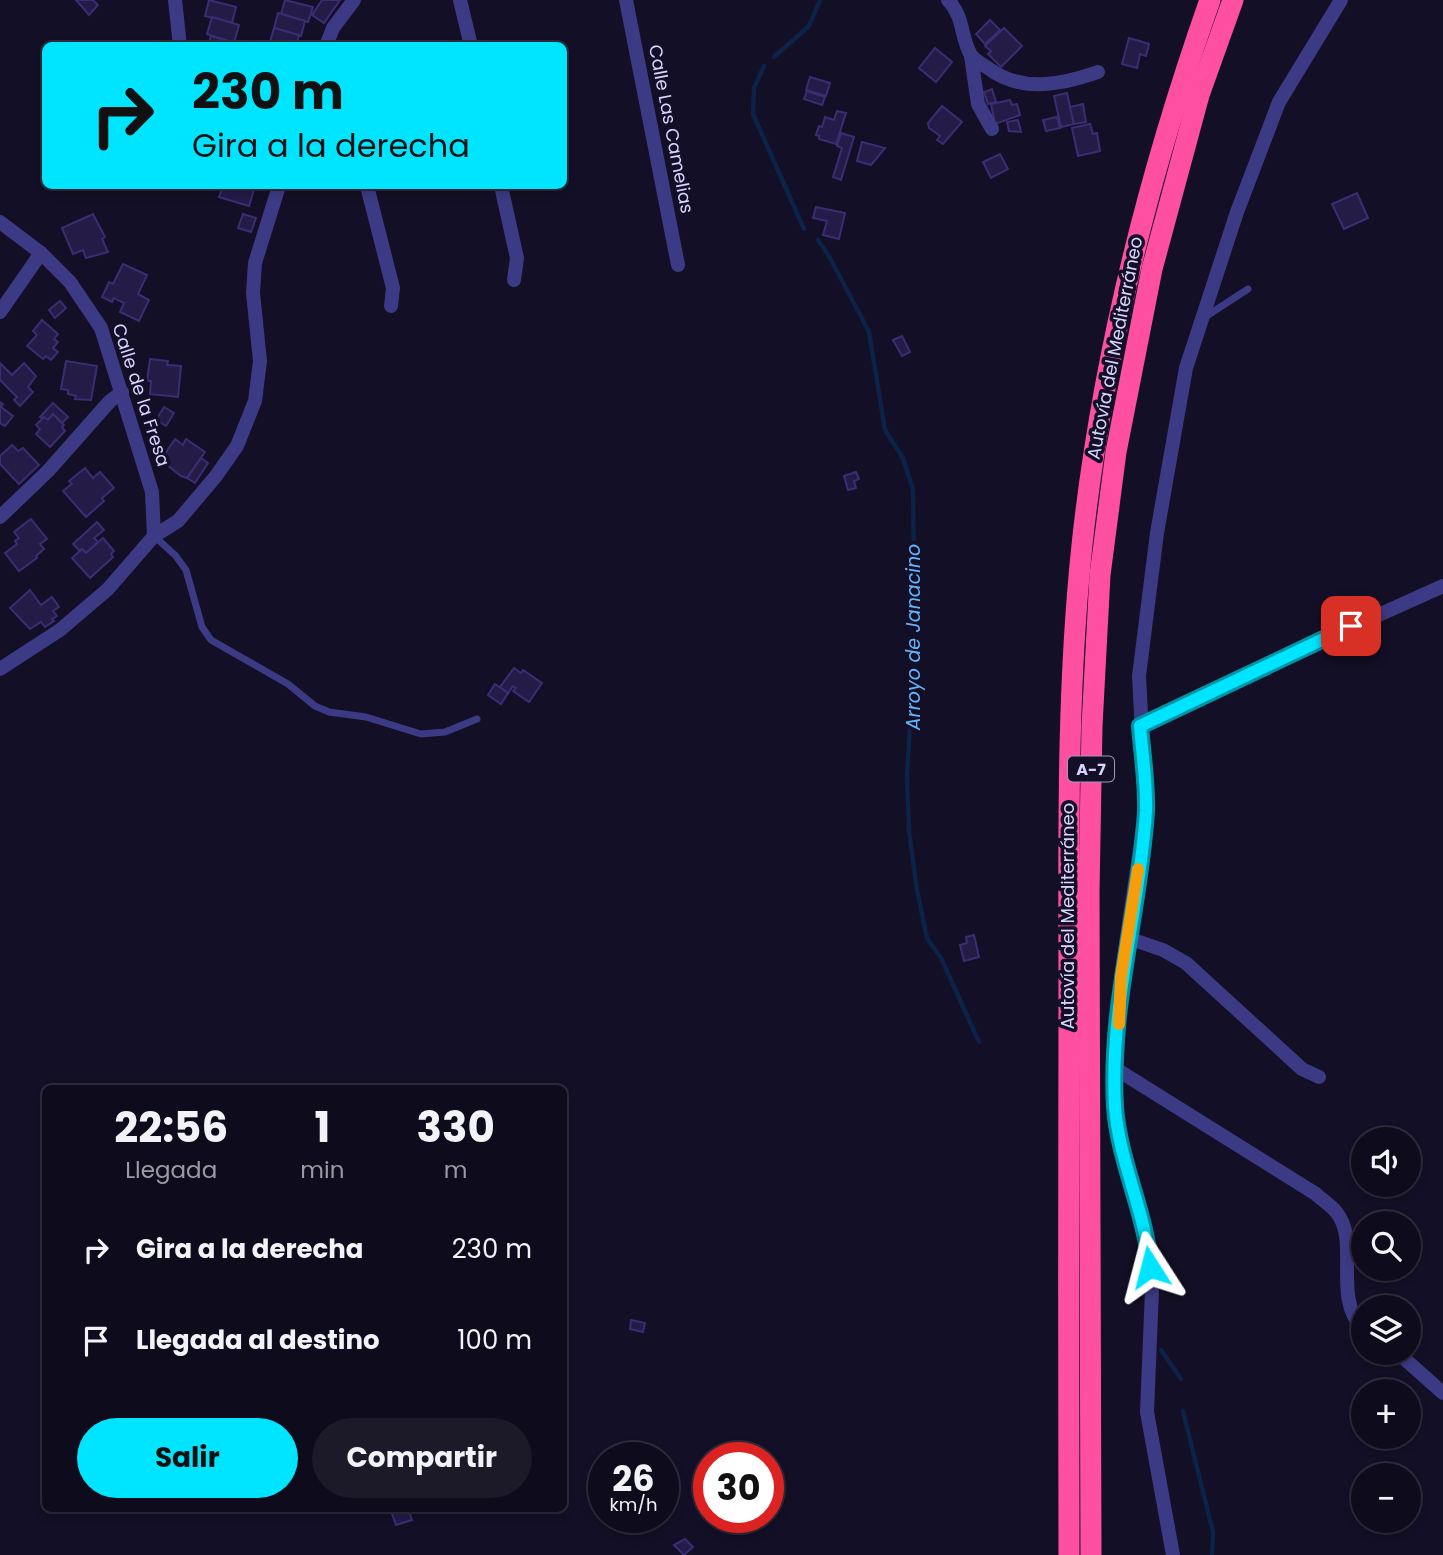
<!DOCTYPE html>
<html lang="es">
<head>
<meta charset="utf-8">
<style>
	body { margin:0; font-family:Poppins,sans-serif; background:#1c1929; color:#f1f3f6; height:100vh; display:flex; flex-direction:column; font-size:26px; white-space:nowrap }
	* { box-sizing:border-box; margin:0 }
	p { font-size:23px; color:#9b9ba3 }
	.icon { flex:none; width:38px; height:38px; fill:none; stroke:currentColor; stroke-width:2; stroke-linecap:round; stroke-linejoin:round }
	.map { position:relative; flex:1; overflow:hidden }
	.side { position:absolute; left:42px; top:1085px; width:525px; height:427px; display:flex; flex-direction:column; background:#0e0b1c; border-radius:10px; box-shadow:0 4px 10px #0003,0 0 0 2px #2e2b3b }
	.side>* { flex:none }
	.hud { position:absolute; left:42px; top:42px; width:525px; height:147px; border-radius:10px; box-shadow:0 4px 10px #0003,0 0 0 2px #2e2b3b; background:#00e5ff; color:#111; overflow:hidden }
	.controls { position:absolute; left:1351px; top:1127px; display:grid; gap:14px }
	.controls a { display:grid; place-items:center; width:70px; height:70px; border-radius:50%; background:#0e0b1c; box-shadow:0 4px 10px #0003,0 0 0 2px #2e2b3b; font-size:35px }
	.speed { position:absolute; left:588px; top:1442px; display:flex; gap:14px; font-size:35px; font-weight:700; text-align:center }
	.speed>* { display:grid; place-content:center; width:91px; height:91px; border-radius:50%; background:#0e0b1c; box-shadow:0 4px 10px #0003,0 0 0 2px #2e2b3b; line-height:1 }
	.speed small { font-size:18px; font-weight:400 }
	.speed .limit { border:10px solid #d22; background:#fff; color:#111 }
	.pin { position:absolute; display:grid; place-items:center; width:60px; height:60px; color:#fff; margin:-30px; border-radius:14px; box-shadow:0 4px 10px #0006 }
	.me { position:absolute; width:77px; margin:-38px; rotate:351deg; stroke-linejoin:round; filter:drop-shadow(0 0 5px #0008) }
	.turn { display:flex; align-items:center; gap:24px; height:147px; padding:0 35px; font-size:32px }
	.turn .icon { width:91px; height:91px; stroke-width:2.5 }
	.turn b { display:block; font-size:49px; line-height:60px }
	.eta { display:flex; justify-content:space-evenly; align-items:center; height:119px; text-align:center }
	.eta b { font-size:42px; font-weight:700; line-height:49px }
	.action { display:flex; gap:14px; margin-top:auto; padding:14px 35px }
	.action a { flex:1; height:80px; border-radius:42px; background:#00e5ff; color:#111; font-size:28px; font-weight:700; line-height:80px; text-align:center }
	.action a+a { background:#1c1929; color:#f1f3f6 }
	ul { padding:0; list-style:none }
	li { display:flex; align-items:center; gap:21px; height:91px; padding:0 35px }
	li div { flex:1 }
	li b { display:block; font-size:26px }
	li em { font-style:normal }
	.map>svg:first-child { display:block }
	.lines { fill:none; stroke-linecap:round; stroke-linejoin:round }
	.stream { stroke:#0c2248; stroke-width:4.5 }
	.building { fill:#241b47; stroke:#3b2d73; stroke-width:2 }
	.lane { stroke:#3d3a85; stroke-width:7 }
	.street { stroke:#3d3a85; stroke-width:14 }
	.highway { stroke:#ff4fa3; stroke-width:21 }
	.route-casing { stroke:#0095a6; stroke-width:18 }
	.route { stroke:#00e5ff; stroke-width:12 }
	.slow { stroke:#f59e0b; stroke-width:12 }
	.labels { text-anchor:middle; stroke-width:7; stroke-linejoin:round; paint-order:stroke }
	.shield { fill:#130f26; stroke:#9e99be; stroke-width:2 }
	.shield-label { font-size:16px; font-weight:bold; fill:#d9d4ff }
	.street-label { font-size:18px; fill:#d9d4ff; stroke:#130f26 }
	.water-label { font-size:19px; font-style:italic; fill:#62b6ff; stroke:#130f26 }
</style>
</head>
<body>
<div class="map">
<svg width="1443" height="1555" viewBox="0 0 1443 1555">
	<rect width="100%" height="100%" fill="#130f26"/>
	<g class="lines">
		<g class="stream">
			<polyline points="774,57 809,26 820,0"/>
			<polyline points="764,66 754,88 753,114 804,229"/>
			<polyline points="818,240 829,256 869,332 885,430 903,458 913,490 915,635 907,777 909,831 917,890 927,938 941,958 979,1042"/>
			<polyline points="1161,1350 1181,1379"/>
			<polyline points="1183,1411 1213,1532 1212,1555"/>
		</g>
	</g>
	<g class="building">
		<polygon points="76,0 93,0 98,5 89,15"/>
		<polygon points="209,0 236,7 232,23 205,16"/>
		<polygon points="285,0 313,7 308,22 281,14"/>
		<polygon points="322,0 340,0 324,23 312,15"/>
		<polygon points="278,13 305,21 301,36 274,28"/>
		<polygon points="212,17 239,25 234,43 207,34"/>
		<polygon points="990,20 1000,30 985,44 976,34"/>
		<polygon points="274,28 299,35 296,46 270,42"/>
		<polygon points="1004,28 1022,46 1001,67 988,54 991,51 985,46"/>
		<polygon points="211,36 238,44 238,46 208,46"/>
		<polygon points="1129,38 1149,44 1146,56 1140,54 1137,68 1122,64"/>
		<polygon points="935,48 952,62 936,82 919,68"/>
		<polygon points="810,77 830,83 826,96 806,90"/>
		<polygon points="992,89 996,102 988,104 984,92"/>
		<polygon points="807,91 825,97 822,105 804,99"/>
		<polygon points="1067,93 1074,124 1061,127 1054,96"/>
		<polygon points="1010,100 1012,105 1017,104 1020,115 995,124 991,104"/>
		<polygon points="1083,104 1086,122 1074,124 1070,107"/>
		<polygon points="942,106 962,122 943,144 937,140 940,136 929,128 928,123"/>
		<polygon points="837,111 846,113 836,144 819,139 819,136 816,135 819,126 822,127 825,117 834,120"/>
		<polygon points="1057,117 1060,128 1046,131 1043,120"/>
		<polygon points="1018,120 1021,132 1009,131 1007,122"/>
		<polygon points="1090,124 1093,134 1097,133 1100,151 1078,156 1072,128"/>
		<polygon points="841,133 854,137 841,180 833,177 842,148 837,146"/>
		<polygon points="862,142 885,148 871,165 857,161"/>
		<polygon points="1000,154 1008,169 991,178 983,162"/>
		<polygon points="223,186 241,186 254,190 249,206 219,197"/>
		<polygon points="1357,193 1368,218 1344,229 1332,204"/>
		<polygon points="816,207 845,213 839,239 823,235 827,221 813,218"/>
		<polygon points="93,214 105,237 102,239 108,252 86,258 83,250 73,254 62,228"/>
		<polygon points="243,214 256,218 251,232 238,228"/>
		<polygon points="123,264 147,275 138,294 149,300 139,321 120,312 124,303 114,298 112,302 102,297 109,282 113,284"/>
		<polygon points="60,301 66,308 55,318 49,310"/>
		<polygon points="42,320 58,334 54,339 58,342 53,348 58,352 51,360 46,356 43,359 27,346 37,335 33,331"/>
		<polygon points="902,336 910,352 902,356 893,340"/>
		<polygon points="150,359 168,361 167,365 181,366 178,397 150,394 151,381 147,381"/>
		<polygon points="66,361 97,366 91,400 75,399 76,396 68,394 68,390 61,389"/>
		<polygon points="0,363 12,375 24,363 36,376 28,387 33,392 20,406 14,400 17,397 0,380"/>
		<polygon points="0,402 3,404 1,407 13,416 5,426 0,423"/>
		<polygon points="53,403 68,417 62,423 53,414 48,420 40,417"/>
		<polygon points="164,407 174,413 166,426 156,420"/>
		<polygon points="53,414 64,425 62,427 65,431 50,447 36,434 40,429 36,425 44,417 48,420"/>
		<polygon points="175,439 183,445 186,439 205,452 187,478 181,476 161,460"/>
		<polygon points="12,445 18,451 23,448 39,465 19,484 0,464 0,456"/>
		<polygon points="201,458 208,463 195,483 187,478"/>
		<polygon points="85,468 93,478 100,472 114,488 102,498 104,501 86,517 63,491 72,484 69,481"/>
		<polygon points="856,472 859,479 854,481 856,488 848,490 844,476"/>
		<polygon points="31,519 47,539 40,544 44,549 36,556 37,558 19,571 5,553 17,544 15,541 19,538 14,532"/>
		<polygon points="97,522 104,530 94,538 98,542 86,553 82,549 80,551 73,544"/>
		<polygon points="103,538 114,551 111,554 113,557 90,578 72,558 82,549 86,553"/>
		<polygon points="30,590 41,605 52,597 59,607 53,611 57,616 52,619 54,621 45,627 41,622 30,629 10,608"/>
		<polygon points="514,668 521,673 523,670 542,683 529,702 513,691 516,688 513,686 508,693 500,687"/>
		<polygon points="495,684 508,693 501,704 488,695"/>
		<polygon points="974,935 979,957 964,961 960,945 967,943 966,937"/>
		<polygon points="631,1320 645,1323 643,1332 630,1329"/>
		<polygon points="408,1508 412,1520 396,1525 392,1514"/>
		<polygon points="685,1539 693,1547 684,1555 674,1545"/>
	</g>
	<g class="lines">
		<g class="lane">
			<polyline points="1205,317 1248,289"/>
			<polyline points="154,536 175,555 186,570 202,627 211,640 288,684 315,706 329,712 366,717 421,734 445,732 477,719"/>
		</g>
		<g class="street">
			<polyline points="175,0 180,46"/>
			<polyline points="460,0 471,46"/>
			<polyline points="626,0 678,265"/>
			<path d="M948 0C965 18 960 37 971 55 974 60 983 65 988 68 1021 93 1061 85 1098 72"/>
			<polyline points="326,46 333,28 354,0"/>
			<polyline points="971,56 978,104 992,129"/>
			<polyline points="367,186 393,288 391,306"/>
			<polyline points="501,186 517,258 514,280"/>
			<polyline points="0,222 41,253 70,282 101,328 152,492 154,536"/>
			<polyline points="0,312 41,253"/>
			<polyline points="0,517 48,471 110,401 122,392"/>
			<polyline points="0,669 60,630 108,589 154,536 178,521 216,476 237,446 255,401 260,361 253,293 255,263 279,186"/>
			<polyline points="1140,726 1234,680 1443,586"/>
			<polyline points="1128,938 1163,950 1186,963 1302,1069 1319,1077"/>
			<path d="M1116 1069 1316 1194C1322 1200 1332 1206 1337 1213 1360 1242 1332 1297 1363 1329"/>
			<polyline points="1398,1353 1443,1393"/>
			<polyline points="1173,1555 1147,1412 1152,1290 1148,1244 1125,1162 1115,1107 1121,977 1146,809 1139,676 1157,533 1186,368 1237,212 1279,102 1341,0"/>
		</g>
		<g class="highway">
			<path d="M1069 1555C1068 1371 1069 1186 1069 1002 1069 850 1066 697 1082 545 1102 359 1148 176 1210 0"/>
			<polyline points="1091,1555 1089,891 1092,726 1100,575 1116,452 1152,269 1199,95 1233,0"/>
		</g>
	</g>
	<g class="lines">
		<defs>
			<path id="route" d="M1150 1267C1146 1213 1119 1162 1115 1107 1109 1006 1140 910 1146 811 1147 783 1142 753 1140 726L1351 626"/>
		</defs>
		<use href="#route" class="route-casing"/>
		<use href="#route" class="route"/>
		<polyline class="slow" points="1119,1024 1121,977 1138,869"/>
	</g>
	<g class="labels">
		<rect class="shield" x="1068" y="756.5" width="46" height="25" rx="5"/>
		<g class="shield-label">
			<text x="1091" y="775">A-7</text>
		</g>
		<g class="street-label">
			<text transform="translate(671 129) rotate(79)" y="6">Calle Las Camelias</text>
			<text transform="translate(1115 348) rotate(-79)" y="6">Autovía del Mediterráneo</text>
			<text transform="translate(141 395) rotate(72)" y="6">Calle de la Fresa</text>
			<text transform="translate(1068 916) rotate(-90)" y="6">Autovía del Mediterráneo</text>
		</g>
		<g class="water-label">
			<text transform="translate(913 637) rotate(-90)" y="7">Arroyo de Janacino</text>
		</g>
	</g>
</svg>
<div class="controls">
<a><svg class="icon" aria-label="sound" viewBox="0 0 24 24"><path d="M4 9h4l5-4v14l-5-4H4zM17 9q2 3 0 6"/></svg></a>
<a><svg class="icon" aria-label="search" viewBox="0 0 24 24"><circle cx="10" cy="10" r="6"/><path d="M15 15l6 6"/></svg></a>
<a><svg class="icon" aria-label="layers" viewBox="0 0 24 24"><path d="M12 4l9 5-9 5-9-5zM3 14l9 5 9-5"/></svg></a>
<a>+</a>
<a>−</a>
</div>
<div class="speed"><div>26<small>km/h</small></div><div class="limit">30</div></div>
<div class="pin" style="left:1351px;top:626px;background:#d93025"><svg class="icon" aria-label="arrive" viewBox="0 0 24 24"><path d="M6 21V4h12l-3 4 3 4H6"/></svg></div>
<svg class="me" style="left:1150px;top:1267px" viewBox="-20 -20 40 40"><path d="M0-17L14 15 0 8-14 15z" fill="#00e5ff" stroke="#fff" stroke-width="4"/></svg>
<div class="hud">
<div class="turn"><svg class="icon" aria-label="right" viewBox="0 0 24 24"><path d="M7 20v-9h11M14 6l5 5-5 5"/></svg><div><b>230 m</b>Gira a la derecha</div></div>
</div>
<section class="side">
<div class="eta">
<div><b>22:56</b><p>Llegada</p></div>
<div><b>1</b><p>min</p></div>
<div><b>330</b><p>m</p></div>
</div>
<ul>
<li><svg class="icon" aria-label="right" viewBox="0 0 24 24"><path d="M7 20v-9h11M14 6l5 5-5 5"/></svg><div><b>Gira a la derecha</b></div><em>230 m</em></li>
<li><svg class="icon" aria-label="arrive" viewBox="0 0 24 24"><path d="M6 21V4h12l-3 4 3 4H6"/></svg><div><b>Llegada al destino</b></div><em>100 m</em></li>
</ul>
<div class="action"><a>Salir</a><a>Compartir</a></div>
</section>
</div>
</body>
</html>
